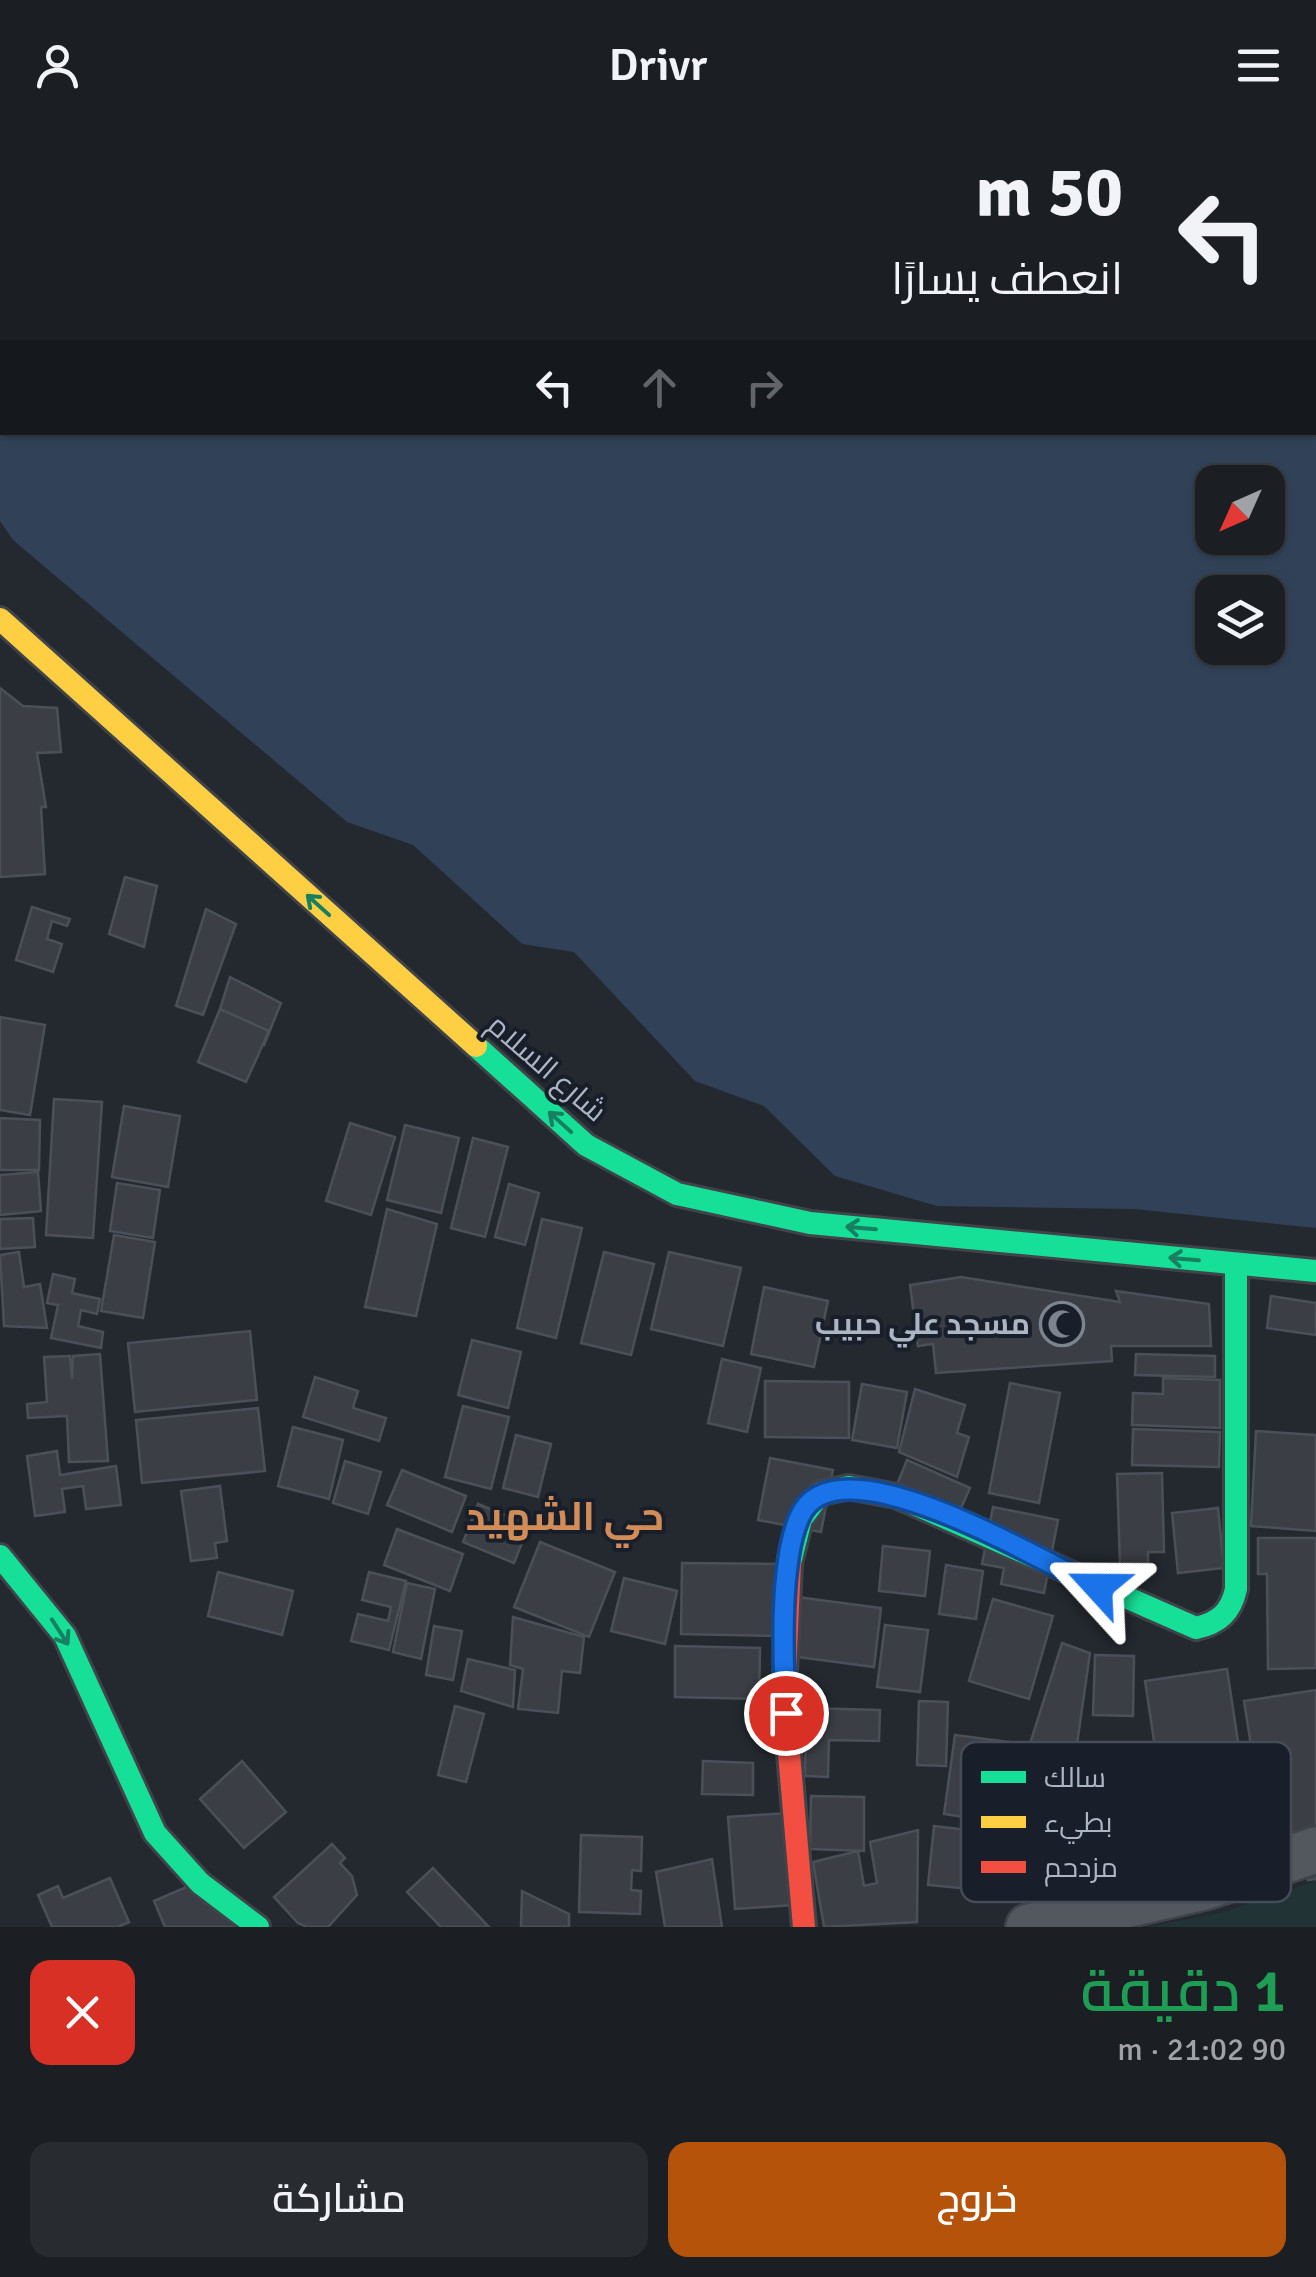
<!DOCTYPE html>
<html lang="ar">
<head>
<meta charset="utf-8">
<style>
	body { margin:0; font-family:Signika,Cairo,sans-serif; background:#282c31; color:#f1f3f6; direction:rtl; height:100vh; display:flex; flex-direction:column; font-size:38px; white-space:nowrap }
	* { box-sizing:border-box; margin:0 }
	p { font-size:32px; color:#a0a2a6 }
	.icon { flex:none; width:55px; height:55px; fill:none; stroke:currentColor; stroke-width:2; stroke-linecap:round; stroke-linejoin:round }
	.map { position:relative; height:1797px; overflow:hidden; direction:ltr }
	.details { display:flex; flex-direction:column; background:#1b1f24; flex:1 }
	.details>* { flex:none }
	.hud { position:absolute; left:0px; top:0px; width:1318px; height:305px; box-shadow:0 2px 8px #0004,0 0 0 2px #393d41; direction:rtl; background:#1b1f24; color:#f1f3f6; overflow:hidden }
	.needle { width:65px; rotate:225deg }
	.buttons { position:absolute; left:1195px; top:335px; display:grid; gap:20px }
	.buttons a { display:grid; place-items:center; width:90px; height:90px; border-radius:20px; background:#1b1f24; box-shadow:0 2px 8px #0004,0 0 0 2px #393d41; font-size:50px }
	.pin { position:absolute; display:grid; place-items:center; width:85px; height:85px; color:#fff; margin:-42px; border:5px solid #fff; border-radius:50%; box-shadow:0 2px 10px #0007 }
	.me { position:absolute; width:110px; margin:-55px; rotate:294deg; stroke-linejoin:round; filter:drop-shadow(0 0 8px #0008) }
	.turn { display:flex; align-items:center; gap:35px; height:210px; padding:0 30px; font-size:45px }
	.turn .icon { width:130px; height:130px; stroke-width:2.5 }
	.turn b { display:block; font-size:70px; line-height:85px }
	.lanes { display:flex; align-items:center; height:95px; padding:0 30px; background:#0003; justify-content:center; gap:50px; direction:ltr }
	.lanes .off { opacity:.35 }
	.round { display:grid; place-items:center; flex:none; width:105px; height:105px; border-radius:20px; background:#282c31 }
	.summary { display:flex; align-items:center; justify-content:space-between; height:170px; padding:0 30px }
	h1 { font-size:60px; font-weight:600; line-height:75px; color:#1e9e55 }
	.action { display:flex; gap:20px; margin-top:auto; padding:20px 30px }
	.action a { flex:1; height:115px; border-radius:20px; background:#b45309; color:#fff; font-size:40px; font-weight:600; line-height:115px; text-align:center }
	.action a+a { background:#282c31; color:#f1f3f6 }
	header { display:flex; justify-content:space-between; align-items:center; height:130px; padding:0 30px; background:#1b1f24; font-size:45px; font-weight:600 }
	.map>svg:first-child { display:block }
	.green { fill:#213335 }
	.water { fill:#314258; fill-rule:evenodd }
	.building { fill:#3b3f45; stroke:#4b5058; stroke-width:2.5 }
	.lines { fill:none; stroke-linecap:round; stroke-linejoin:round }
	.street-casing { stroke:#404449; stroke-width:50 }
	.fast-casing { stroke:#404449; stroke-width:28 }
	.slow-casing { stroke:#404449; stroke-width:28 }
	.jam-casing { stroke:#404449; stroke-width:28 }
	.street { stroke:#53575e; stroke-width:45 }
	.fast { stroke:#16e098; stroke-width:22 }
	.slow { stroke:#ffcf43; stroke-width:22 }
	.jam { stroke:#f24e42; stroke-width:22 }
	.oneway { stroke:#178061 }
	.route-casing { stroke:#114b97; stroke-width:25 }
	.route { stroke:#1a73e8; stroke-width:18 }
	.labels { text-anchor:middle; stroke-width:8; stroke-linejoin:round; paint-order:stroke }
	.street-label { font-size:30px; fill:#acb5c3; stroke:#181f2a }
	.poi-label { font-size:30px; font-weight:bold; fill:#acb5c3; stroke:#181f2a; text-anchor:end }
	.district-label { font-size:40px; font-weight:bold; fill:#d18c58; stroke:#181f2a }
	.key { fill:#181f2a; stroke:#444c58; stroke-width:2.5 }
	.key-label { font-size:28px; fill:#acb5c3 }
</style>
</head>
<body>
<header><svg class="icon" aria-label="menu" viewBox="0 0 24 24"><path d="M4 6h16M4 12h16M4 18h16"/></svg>Drivr<svg class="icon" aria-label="person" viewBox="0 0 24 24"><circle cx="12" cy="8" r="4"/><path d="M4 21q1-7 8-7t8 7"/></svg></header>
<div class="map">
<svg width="1316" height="1797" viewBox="0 0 1316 1797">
	<rect width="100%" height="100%" fill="#242930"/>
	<polygon class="green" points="1316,1751 1316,1797 1146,1797 1225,1782"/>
	<path class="water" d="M0 0H1316V1098L1135 1079 937 1076 835 1046 764 976 695 951 574 822 522 814 413 715 347 692 13 410 0 391ZM2 2H1315V302H2ZM1212 352H1268V408H1212ZM1212 462H1268V518H1212Z"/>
	<g class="building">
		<polygon points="0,558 23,576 57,578 61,622 37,623 46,677 41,677 45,744 0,747"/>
		<polygon points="125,747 157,756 144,817 109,804"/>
		<polygon points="32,777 70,789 67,796 52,791 47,809 62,814 53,842 16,830"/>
		<polygon points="206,779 236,794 203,885 176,876"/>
		<polygon points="230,847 281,873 264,915 215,895"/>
		<polygon points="220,879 269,901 246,952 198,932"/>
		<polygon points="0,887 45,895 30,985 0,980"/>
		<polygon points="54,969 102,972 93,1108 46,1105"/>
		<polygon points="124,976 180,986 168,1057 112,1047"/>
		<polygon points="0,988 40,990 39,1040 0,1040"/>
		<polygon points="350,993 395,1007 371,1085 326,1071"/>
		<polygon points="405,995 459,1008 441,1083 387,1070"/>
		<polygon points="473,1008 508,1017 485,1107 451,1098"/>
		<polygon points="38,1042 41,1081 0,1085 0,1045"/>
		<polygon points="117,1053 160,1060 153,1108 110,1101"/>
		<polygon points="509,1054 539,1063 525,1115 495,1107"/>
		<polygon points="387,1079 437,1094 416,1186 365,1177"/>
		<polygon points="33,1088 35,1117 0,1119 0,1089"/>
		<polygon points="542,1089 582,1098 556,1208 517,1198"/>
		<polygon points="114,1105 155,1112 143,1188 101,1181"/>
		<polygon points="19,1122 24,1157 40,1154 47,1198 4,1196 0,1125"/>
		<polygon points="604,1122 654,1134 631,1225 581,1213"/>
		<polygon points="669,1122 741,1138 723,1216 651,1199"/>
		<polygon points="53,1144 75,1149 72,1163 100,1169 97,1184 81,1180 78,1196 103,1202 101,1218 51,1208 58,1175 47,1173"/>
		<polygon points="961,1147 1120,1172 1116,1161 1209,1174 1211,1216 1111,1216 1112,1231 936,1243 933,1214 918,1216 910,1155"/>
		<polygon points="764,1157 828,1171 814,1237 751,1224"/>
		<polygon points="1271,1166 1316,1173 1316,1205 1267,1198"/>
		<polygon points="250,1201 257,1270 135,1282 128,1213"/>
		<polygon points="472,1210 521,1222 508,1278 458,1265"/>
		<polygon points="100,1224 108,1331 69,1332 67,1286 28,1288 27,1274 47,1272 44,1227 70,1226 72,1249 73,1226"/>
		<polygon points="1136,1224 1215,1226 1215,1247 1135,1245"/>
		<polygon points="722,1229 761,1238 747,1302 708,1293"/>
		<polygon points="315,1247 358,1261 353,1278 386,1288 379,1311 303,1287"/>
		<polygon points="1163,1248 1220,1250 1220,1298 1132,1295 1133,1263 1163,1264"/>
		<polygon points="765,1251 849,1252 849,1308 765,1307"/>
		<polygon points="1010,1253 1060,1263 1039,1373 989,1363"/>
		<polygon points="862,1254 907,1262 897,1318 852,1310"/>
		<polygon points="915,1259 965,1275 957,1303 969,1307 957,1347 899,1322"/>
		<polygon points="463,1276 509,1287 491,1359 445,1347"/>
		<polygon points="258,1278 265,1341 142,1353 136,1290"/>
		<polygon points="293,1297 343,1310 329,1369 278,1356"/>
		<polygon points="1133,1299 1220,1302 1219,1337 1132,1335"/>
		<polygon points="1256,1301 1316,1305 1316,1401 1251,1396"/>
		<polygon points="516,1305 551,1314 538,1367 503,1358"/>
		<polygon points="57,1321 60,1345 116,1336 121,1375 86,1379 83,1356 62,1359 65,1382 35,1386 27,1326"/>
		<polygon points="770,1328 833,1340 821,1402 758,1390"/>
		<polygon points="907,1330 970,1358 953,1396 891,1369"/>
		<polygon points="345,1331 381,1342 368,1384 333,1373"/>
		<polygon points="402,1340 466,1366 452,1402 387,1375"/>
		<polygon points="1162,1343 1164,1422 1148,1422 1148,1434 1120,1435 1117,1344"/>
		<polygon points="220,1356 227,1411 215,1413 217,1428 191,1431 181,1361"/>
		<polygon points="478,1374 529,1395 514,1433 463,1412"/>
		<polygon points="993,1377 1058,1390 1044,1463 1001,1454 1004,1438 982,1434"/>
		<polygon points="1218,1378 1224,1438 1178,1443 1172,1383"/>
		<polygon points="397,1399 463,1424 450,1461 384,1435"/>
		<polygon points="1258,1408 1316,1408 1316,1538 1268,1539 1267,1444 1258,1444"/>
		<polygon points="540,1412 615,1442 589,1507 514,1477"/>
		<polygon points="883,1416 930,1421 925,1466 879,1461"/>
		<polygon points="682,1433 780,1434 778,1506 681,1504"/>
		<polygon points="946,1435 983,1441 976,1489 939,1484"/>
		<polygon points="218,1442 293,1461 282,1505 208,1486"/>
		<polygon points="369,1442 406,1451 389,1520 351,1511 358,1484 388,1491 391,1477 362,1470"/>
		<polygon points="624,1448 677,1461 665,1514 611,1501"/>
		<polygon points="407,1453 435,1459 421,1529 393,1522"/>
		<polygon points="797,1467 881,1478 874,1537 790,1526"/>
		<polygon points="993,1469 1053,1486 1029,1569 969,1551"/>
		<polygon points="513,1487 584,1507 580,1543 562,1541 558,1583 518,1579 523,1539 510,1535"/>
		<polygon points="885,1495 928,1500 920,1562 877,1557"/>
		<polygon points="434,1496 462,1501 453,1550 426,1545"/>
		<polygon points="1062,1513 1090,1523 1073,1642 1027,1623"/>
		<polygon points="675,1516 760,1518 759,1569 675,1567"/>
		<polygon points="1095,1525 1134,1526 1133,1586 1093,1585"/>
		<polygon points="468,1529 515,1540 513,1577 461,1561"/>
		<polygon points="1227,1539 1246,1665 1164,1677 1145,1551"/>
		<polygon points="1316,1560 1316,1749 1308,1750 1303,1719 1268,1724 1244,1571"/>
		<polygon points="919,1571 948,1572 946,1636 917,1635"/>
		<polygon points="455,1576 484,1584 466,1652 438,1645"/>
		<polygon points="806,1578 880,1580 879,1611 829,1610 828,1647 805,1646"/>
		<polygon points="955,1605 1009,1612 997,1692 944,1684"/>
		<polygon points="242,1631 286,1682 244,1718 200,1669"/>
		<polygon points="703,1631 753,1633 753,1665 702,1664"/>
		<polygon points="811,1666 864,1667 864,1721 810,1719"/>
		<polygon points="787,1683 793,1775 735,1779 728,1687"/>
		<polygon points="934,1696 985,1702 980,1760 928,1755"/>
		<polygon points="918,1700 917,1792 824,1797 813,1732 858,1721 864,1756 877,1753 870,1712"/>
		<polygon points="581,1705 642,1707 641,1741 632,1740 631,1760 641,1761 640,1784 579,1782"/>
		<polygon points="332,1714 345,1728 340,1733 352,1746 357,1765 328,1797 307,1797 298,1793 274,1767"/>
		<polygon points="712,1729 722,1797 665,1797 656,1742"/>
		<polygon points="433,1738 489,1797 441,1797 407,1762"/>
		<polygon points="110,1748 129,1792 118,1797 52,1797 38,1765 58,1756 63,1768"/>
		<polygon points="198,1752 239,1797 165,1797 154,1771"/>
		<polygon points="522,1761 569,1784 569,1797 521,1797"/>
	</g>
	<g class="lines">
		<defs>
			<polyline id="street" points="1029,1797 1204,1757 1316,1720"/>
			<g id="fast">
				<polyline points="476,916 586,1015 677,1064 810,1093 1316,1141"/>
				<polyline points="0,1426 65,1506 155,1703 200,1753 258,1797"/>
				<path d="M790 1433 801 1389 821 1363 849 1357 896 1366 1196 1498C1219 1493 1231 1482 1236 1459V1134"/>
			</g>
			<polyline id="slow" points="0,489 476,916"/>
			<polyline id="jam" points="790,1433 784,1566 804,1797"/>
		</defs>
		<use href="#street" class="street-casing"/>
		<use href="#fast" class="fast-casing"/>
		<use href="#slow" class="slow-casing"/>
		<use href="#jam" class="jam-casing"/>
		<use href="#street" class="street"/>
		<use href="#fast" class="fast"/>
		<use href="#slow" class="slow"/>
		<use href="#jam" class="jam"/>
	</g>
	<defs><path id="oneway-shaft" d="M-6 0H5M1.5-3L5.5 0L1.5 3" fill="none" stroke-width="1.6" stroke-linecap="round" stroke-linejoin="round" transform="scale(2.5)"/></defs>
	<g class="oneway">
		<use href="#oneway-shaft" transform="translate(318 775) rotate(-138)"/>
		<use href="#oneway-shaft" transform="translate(560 992) rotate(-138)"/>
		<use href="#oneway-shaft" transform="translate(861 1098) rotate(-175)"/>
		<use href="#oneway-shaft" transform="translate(1184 1129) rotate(-175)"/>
		<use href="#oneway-shaft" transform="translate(60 1502) rotate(57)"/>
	</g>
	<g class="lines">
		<defs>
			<path id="route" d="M786 1583C783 1534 779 1430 800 1386 837 1305 1044 1434 1098 1457"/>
		</defs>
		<use href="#route" class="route-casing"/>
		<use href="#route" class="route"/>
	</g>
	<defs>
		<symbol id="mosque-ring" viewBox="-11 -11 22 22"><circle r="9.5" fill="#181f2a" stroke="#7c8490" stroke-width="1.5"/><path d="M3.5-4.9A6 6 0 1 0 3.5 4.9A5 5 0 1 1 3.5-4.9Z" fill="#7c8490"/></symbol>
	</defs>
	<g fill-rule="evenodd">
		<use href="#mosque-ring" x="1037" y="1169" width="50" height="50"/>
	</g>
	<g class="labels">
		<g class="street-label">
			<text transform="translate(547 938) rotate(41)" y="10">شارع السلام</text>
		</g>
		<g class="poi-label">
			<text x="1030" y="1204">مسجد علي حبيب</text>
		</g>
		<g class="district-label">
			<text x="565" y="1400">حي الشهيد</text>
		</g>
	</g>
	<rect x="961" y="1612" width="330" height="160" rx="15" class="key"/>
	<rect x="981" y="1641" width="45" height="12" fill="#16e098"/>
	<rect x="981" y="1686" width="45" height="12" fill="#ffcf43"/>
	<rect x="981" y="1731" width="45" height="12" fill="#f24e42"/>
	<g class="key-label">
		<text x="1044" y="1657">سالك</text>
		<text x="1044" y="1702">بطيء</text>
		<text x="1044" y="1747">مزدحم</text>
	</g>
</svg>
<div class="buttons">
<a><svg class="needle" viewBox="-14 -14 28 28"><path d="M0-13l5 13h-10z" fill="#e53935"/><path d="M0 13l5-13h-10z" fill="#a0a2a6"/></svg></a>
<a><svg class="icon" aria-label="layers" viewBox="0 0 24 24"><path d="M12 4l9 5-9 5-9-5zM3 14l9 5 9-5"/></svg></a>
</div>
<div class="pin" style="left:786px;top:1583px;background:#d93025"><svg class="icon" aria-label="arrive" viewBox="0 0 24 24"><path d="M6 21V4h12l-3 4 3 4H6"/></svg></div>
<svg class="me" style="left:1098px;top:1457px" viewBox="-20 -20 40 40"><path d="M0-17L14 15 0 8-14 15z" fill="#1a73e8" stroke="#fff" stroke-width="4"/></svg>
<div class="hud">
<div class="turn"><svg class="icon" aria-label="left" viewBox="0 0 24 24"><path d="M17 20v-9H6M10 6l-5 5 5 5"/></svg><div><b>50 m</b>انعطف يسارًا</div></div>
<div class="lanes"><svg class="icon" aria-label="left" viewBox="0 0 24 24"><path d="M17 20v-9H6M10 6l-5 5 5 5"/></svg><svg class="icon off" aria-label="ahead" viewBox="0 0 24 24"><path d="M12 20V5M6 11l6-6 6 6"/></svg><svg class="icon off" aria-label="right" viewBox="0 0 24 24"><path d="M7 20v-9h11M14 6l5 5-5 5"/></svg></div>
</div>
</div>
<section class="details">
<div class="summary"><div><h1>1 دقيقة</h1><p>90 m · 21:02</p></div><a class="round" style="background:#d93025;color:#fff"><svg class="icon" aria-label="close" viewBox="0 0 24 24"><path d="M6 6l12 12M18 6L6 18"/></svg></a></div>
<div class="action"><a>خروج</a><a>مشاركة</a></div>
</section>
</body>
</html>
